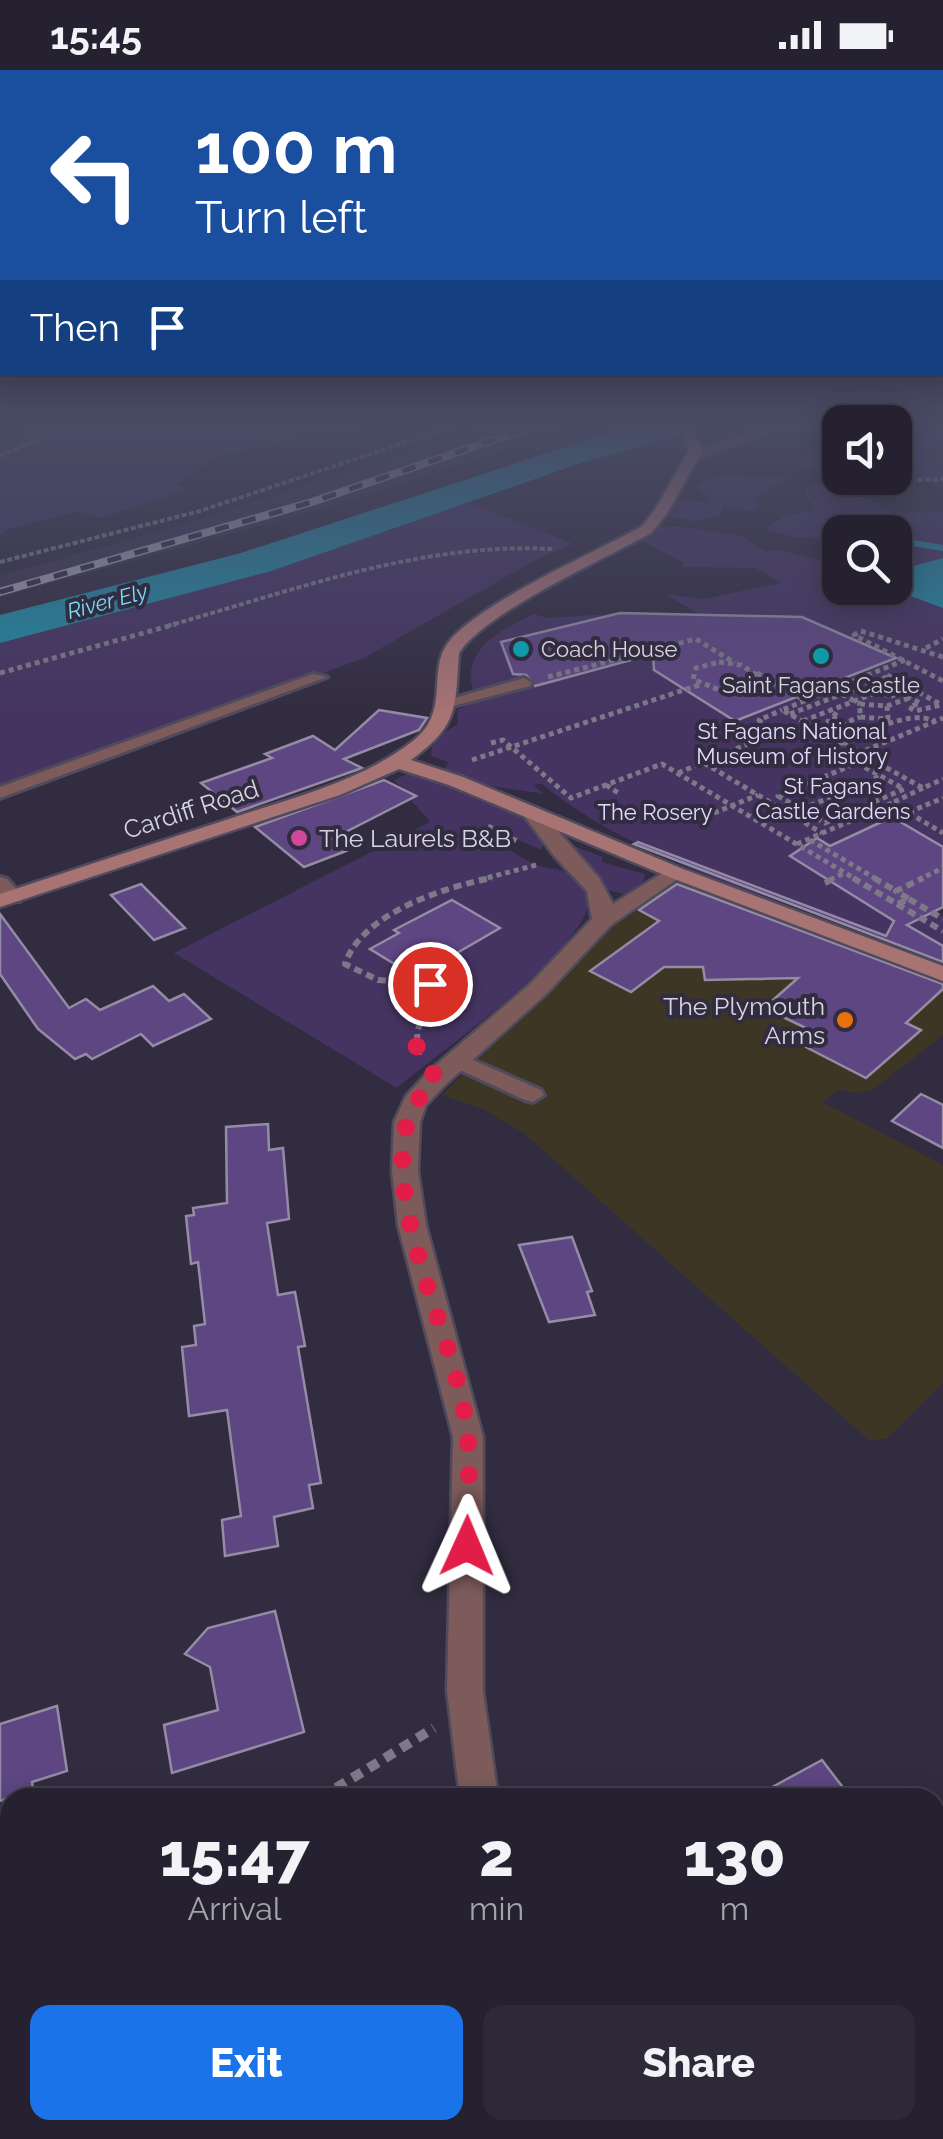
<!DOCTYPE html>
<html lang="en">
<head>
<meta charset="utf-8">
<style>
	body { margin:0; font-family:Raleway,sans-serif; background:#2e2938; color:#f1f3f6; height:100vh; display:flex; flex-direction:column; font-size:38px; white-space:nowrap }
	* { box-sizing:border-box; margin:0 }
	p { font-size:32px; color:#a4a3ab }
	.icon { flex:none; width:55px; height:55px; fill:none; stroke:currentColor; stroke-width:2; stroke-linecap:round; stroke-linejoin:round }
	.map { position:relative; flex:1; overflow:hidden }
	.sheet { position:absolute; left:0px; top:1718px; width:945px; height:352px; display:flex; flex-direction:column; background:#262130; border-radius:30px 30px 0 0; box-shadow:0 5px 25px #0003,0 0 0 2px #423e4c }
	.sheet>* { flex:none }
	.top-card { position:absolute; left:0px; top:0px; width:945px; height:305px; box-shadow:0 5px 25px #0003,0 0 0 2px #423e4c; background:#1a4fa0; color:#fff; overflow:hidden }
	.fabs { position:absolute; left:822px; top:335px; display:grid; gap:20px }
	.fabs a { display:grid; place-items:center; width:90px; height:90px; border-radius:20px; background:#262130; box-shadow:0 5px 25px #0003,0 0 0 2px #423e4c; font-size:50px }
	.pin { position:absolute; display:grid; place-items:center; width:85px; height:85px; color:#fff; margin:-42px; border:5px solid #fff; border-radius:50%; box-shadow:0 2px 10px #0007 }
	.me { position:absolute; width:110px; margin:-55px; rotate:1deg; stroke-linejoin:round; filter:drop-shadow(0 0 8px #0008) }
	.turn { display:flex; align-items:center; gap:35px; height:210px; padding:0 30px; font-size:45px }
	.turn .icon { width:130px; height:130px; stroke-width:2.5 }
	.turn b { display:block; font-size:70px; line-height:85px }
	.then { display:flex; align-items:center; height:95px; padding:0 30px; background:#0003; gap:20px; font-size:38px }
	.eta { display:flex; justify-content:space-evenly; align-items:center; height:170px; text-align:center }
	.eta b { font-size:60px; font-weight:800; line-height:70px }
	.cta { display:flex; gap:20px; margin-top:auto; padding:20px 30px }
	.cta a { flex:1; height:115px; border-radius:20px; background:#1a73e8; color:#fff; font-size:40px; font-weight:800; line-height:115px; text-align:center }
	.cta a+a { background:#2e2938; color:#f1f3f6 }
	.status { display:flex; justify-content:space-between; align-items:center; height:70px; padding:0 50px; background:#262130; direction:ltr }
	.status svg { height:28px; fill:currentColor }
	.map>svg:first-child { display:block }
	.commercial { fill:#3e3625 }
	.built { fill:#3d344f }
	.green { fill:#453461 }
	.water { fill:#218aa4 }
	.lines { fill:none; stroke-linecap:round; stroke-linejoin:round }
	.stream { stroke:#218aa4; stroke-width:6 }
	.river { fill:#218aa4; fill-rule:evenodd }
	.building { fill:#5d4682; stroke:#948ca5; stroke-width:2.5 }
	.lane-casing { stroke:#504a5d; stroke-width:6 }
	.street-casing { stroke:#504a5d; stroke-width:5 }
	.secondary-casing { stroke:#504a5d; stroke-width:5 }
	.path-far3 { stroke:#7d7989; stroke-width:4; stroke-dasharray:5 2.5; stroke-linecap:butt }
	.path-far2 { stroke:#7d7989; stroke-width:5; stroke-dasharray:5 4; stroke-linecap:butt }
	.path-far1 { stroke:#7d7989; stroke-width:6; stroke-dasharray:8 5; stroke-linecap:butt }
	.path { stroke:#7d7989; stroke-width:10; stroke-dasharray:11 8; stroke-linecap:butt }
	.lane { fill:#7d5b5b; fill-rule:evenodd }
	.street { fill:#7d5b5b; fill-rule:evenodd }
	.secondary { fill:#a87373; fill-rule:evenodd }
	.rail-casing { stroke:#a4a0af; stroke-width:8 }
	.rail { stroke:#322c40; stroke-width:5; stroke-dasharray:14; stroke-linecap:butt }
	.route { stroke:#e11d48; stroke-width:18; stroke-dasharray:0 32.4 }
	.culture-dot { fill:#0f9aa8; stroke:#322c40; stroke-width:4 }
	.hotel-dot { fill:#d1479c; stroke:#322c40; stroke-width:4 }
	.food-dot { fill:#e8710a; stroke:#322c40; stroke-width:4 }
	.labels { text-anchor:middle; stroke-width:8; stroke-linejoin:round; paint-order:stroke }
	.far-water-label { font-size:22px; font-style:italic; fill:#79ddfb; stroke:#322c40 }
	.far-poi-label { font-size:22px; fill:#d7d4e1; stroke:#322c40; text-anchor:start }
	.far-park-label { font-size:22px; fill:#e4d8fd; stroke:#322c40 }
	.street-label { font-size:25px; fill:#d7d4e1; stroke:#322c40 }
	.poi-label { font-size:25px; fill:#d7d4e1; stroke:#322c40; text-anchor:start }
</style>
</head>
<body>
<div class="status"><b>15:45</b><svg viewBox="0 0 49 12"><path d="M0 12V9h3v3zM5 12V6h3v6zM10 12V3h3v9zM15 12V0h3v12zM26 1h20v11H26zM47 4h2v5h-2z"/></svg></div>
<div class="map">
<svg width="943" height="2069" viewBox="0 0 943 2069">
	<rect width="100%" height="100%" fill="#322c40"/>
	<polygon class="commercial" points="674,818 691,818 721,828 943,919 943,965 874,1019 857,1023 839,1019 822,1032 943,1095 943,1314 886,1369 869,1370 524,1063 481,1038 442,1025 611,857"/>
	<polygon class="built" points="489,356 557,356 563,361 354,430 0,527 0,506 195,451"/>
	<g class="green">
		<polygon points="29,356 367,356 225,384 174,415 189,419 99,448 79,441 8,459 0,466 0,365 18,367"/>
		<polygon points="786,356 840,356 840,403 801,398 796,392 807,382 832,376"/>
		<polygon points="895,356 943,356 943,418 926,411 874,408 895,408"/>
		<polygon points="722,404 788,408 755,427 760,437 750,441 723,436 719,446 693,451 665,445 672,429 708,433 709,427 696,416"/>
		<path d="M821 414 841 415 894 443 943 441V820L921 831 943 845V886C816 841 645 799 542 714L533 715 544 724 478 714 460 721 518 739 545 771 541 780 512 767 489 768C506 776 526 793 544 797 560 800 575 801 586 820 612 864 430 988 397 1018L174 883 430 752 394 710 407 704 442 708 448 692 431 686 433 669 458 654 457 640 474 632C476 623 469 614 471 602 475 571 509 556 534 544L547 548 610 544 664 555 699 544 665 524 704 529 780 513 756 498 683 497V493L643 471V466L660 457H683L740 466 765 481H783L840 496V518H895V462H840V476L833 469 793 467 765 459 783 447 815 440 803 419Z"/>
		<polygon points="463,430 573,474 537,489 364,588 0,720 0,569 221,511"/>
		<polygon points="571,775 603,787 601,792 645,804 643,812 628,825 608,820 568,777"/>
	</g>
	<polygon class="water" points="943,488 943,538 889,518 895,518 895,501"/>
	<g class="lines">
		<polyline class="stream" points="895,470 943,478"/>
		<polygon class="river" points="630,356 688,356 683,364 584,392 271,501 0,573 0,545 241,483"/>
	</g>
	<g class="building">
		<polygon points="620,543 802,547 896,588 735,651 654,600 653,584 535,616 526,605 513,604 501,572"/>
		<polygon points="379,640 427,648 419,660 344,689 362,698 237,742 201,713 272,688 265,684 313,666 335,680"/>
		<polygon points="384,710 416,726 332,769 346,781 304,797 255,757"/>
		<polygon points="892,747 943,777 943,837 907,855 943,876 943,892 634,774 638,772 886,866 894,851 790,786 817,768 830,776"/>
		<polygon points="141,814 185,858 154,870 111,825"/>
		<polygon points="677,814 943,914 943,919 906,953 921,960 866,1008 796,972 808,959 764,938 798,908 705,910 703,897 664,897 631,922 590,901 659,851 639,840"/>
		<polygon points="452,830 500,858 443,891 433,885 406,901 370,879 399,863 394,860"/>
		<polygon points="0,844 69,938 86,929 100,940 153,916 169,931 184,924 211,949 153,976 141,964 92,989 86,984 75,989 38,959 0,904"/>
		<polygon points="921,1024 943,1035 943,1078 892,1051"/>
		<polygon points="268,1054 269,1080 283,1078 289,1149 267,1153 278,1225 295,1222 305,1276 298,1277 321,1413 309,1415 313,1438 274,1447 278,1476 225,1486 222,1450 241,1446 227,1340 189,1346 182,1277 196,1275 194,1256 205,1254 198,1192 191,1194 186,1146 194,1145 193,1138 227,1133 226,1057"/>
		<polygon points="572,1167 592,1221 587,1222 595,1245 549,1252 519,1175"/>
		<polygon points="275,1541 304,1662 172,1703 164,1655 218,1640 210,1597 185,1584 208,1558"/>
		<polygon points="57,1636 67,1701 32,1712 33,1720 0,1731 0,1654"/>
		<polygon points="822,1690 851,1728 752,1728"/>
	</g>
	<g class="lines">
		<defs>
			<g id="lane">
				<polygon points="313,604 327,607 0,728 0,717"/>
				<polygon points="524,608 532,613 530,616 449,637 441,632"/>
				<polygon points="0,807 7,809 20,823 20,831 6,831 0,824"/>
				<polygon points="457,983 541,1020 544,1025 533,1032 525,1030 449,995 446,990 449,985"/>
			</g>
			<g id="street">
				<polygon points="769,356 787,356 699,388 687,385"/>
				<polygon points="532,737 539,739 599,808 613,834 669,799 683,799 686,803 611,855 546,924 446,1014 426,1035 420,1052 418,1101 426,1155 483,1367 483,1621 498,1728 460,1728 447,1621 453,1367 398,1155 392,1101 394,1052 406,1026 428,1002 530,914 592,849 587,821 555,787 522,743"/>
				<polygon points="508,2060 552,2060 554,2069 510,2069"/>
			</g>
			<path id="secondary" d="M679 356H691L703 381C684 409 674 439 651 463 605 489 485 542 459 583 455 639 459 655 411 690L463 707 683 799 943 896V911L669 807 449 715 399 699 340 725 0 837V824C77 799 154 773 232 748 294 727 360 712 413 671 453 640 424 600 451 569 486 530 591 484 641 457 662 435 672 406 689 381Z"/>
		</defs>
		<use href="#lane" class="lane-casing"/>
		<use href="#street" class="street-casing"/>
		<use href="#secondary" class="secondary-casing"/>
		<g class="path-far3">
			<polyline points="0,386 69,356"/>
			<polyline points="918,410 943,409"/>
			<polyline points="0,492 200,441 454,356"/>
			<path d="M167 556C293 521 419 472 552 479"/>
		</g>
		<g class="path-far2">
			<polyline points="926,578 943,569"/>
			<polyline points="943,587 861,561 854,565 943,611"/>
			<polyline points="905,590 782,640 923,718 943,709"/>
			<polygon points="719,592 741,595 757,605 757,613 724,622 693,609 696,598"/>
			<polyline points="0,603 176,554"/>
			<polyline points="757,603 806,631"/>
			<polyline points="887,605 942,635"/>
			<polyline points="548,607 696,569 735,593"/>
			<polyline points="834,620 860,634"/>
			<polyline points="883,623 890,627 900,622 920,633 909,637 915,641 941,635"/>
			<polygon points="860,634 887,636 888,649 860,647"/>
			<polyline points="887,636 909,628"/>
			<path d="M833 643 839 647 828 651C875 674 899 637 935 651"/>
			<polyline points="790,644 889,606"/>
			<polyline points="803,651 901,613"/>
			<polyline points="824,661 860,647"/>
			<polyline points="491,673 503,670 571,728 662,694 857,810"/>
			<polyline points="843,674 865,665 884,671"/>
			<polyline points="857,684 943,648"/>
			<polyline points="472,690 699,615"/>
			<polyline points="704,693 822,763"/>
			<polygon points="857,693 904,719 825,753 778,726"/>
			<polyline points="678,703 772,664 759,650 782,640"/>
			<polyline points="606,715 620,724"/>
			<circle cx="842" cy="723" r="5.5"/>
			<polyline points="923,718 892,733 943,763"/>
			<polyline points="849,719 881,706"/>
			<polyline points="802,739 836,725"/>
			<polyline points="909,742 943,728"/>
			<polyline points="714,743 758,725"/>
			<polyline points="488,756 517,771"/>
			<polyline points="810,770 878,810"/>
			<polyline points="797,774 892,733"/>
			<polyline points="479,810 540,794"/>
			<polyline points="830,810 844,803"/>
			<polyline points="918,810 943,798"/>
		</g>
		<g class="path-far1">
			<polyline points="853,808 897,834 909,829 896,821 923,808"/>
			<polyline points="874,808 896,821"/>
			<polyline points="825,813 835,808"/>
			<polyline points="909,829 943,849"/>
			<polyline points="897,834 943,861"/>
			<path d="M419 985 417 964 430 914 378 910 345 894C362 843 445 817 492 808"/>
		</g>
		<polyline class="path" points="320,1728 434,1658"/>
		<use href="#lane" class="lane"/>
		<use href="#street" class="street"/>
		<use href="#secondary" class="secondary"/>
		<defs>
			<polyline id="rail" points="0,522 312,432 534,356"/>
		</defs>
		<use href="#rail" class="rail-casing"/>
		<use href="#rail" class="rail"/>
	</g>
	<linearGradient id="sky" x2="0" y2="1"><stop stop-color="#1c1823"/><stop offset="0.55" stop-color="#494b64"/><stop offset="1" stop-color="#494b64" stop-opacity="0"/></linearGradient>
	<rect width="943" height="646" fill="url(#sky)"/>
	<g class="lines">
		<path class="route" d="M430 914C428 960 394 958 437 1008 425 1022 411 1034 407 1052 385 1147 453 1260 466 1353 472 1392 467 1436 467 1476"/>
	</g>
	<g class="culture-dot">
		<circle cx="521" cy="579" r="10"/>
		<circle cx="821" cy="586" r="10"/>
	</g>
	<circle class="hotel-dot" cx="299" cy="768" r="10"/>
	<circle class="food-dot" cx="845" cy="950" r="10"/>
	<g class="labels">
		<g class="far-water-label">
			<text transform="translate(107 531) rotate(-15)" y="8">River Ely</text>
		</g>
		<g class="far-poi-label">
			<text x="541" y="587">Coach House</text>
			<text x="821" y="623" text-anchor="middle">Saint Fagans Castle</text>
		</g>
		<g class="far-park-label">
			<text x="792" y="669">St Fagans National<tspan x="792" dy="25">Museum of History</tspan></text>
			<text x="833" y="724">St Fagans<tspan x="833" dy="25">Castle Gardens</tspan></text>
			<text x="655" y="750">The Rosery</text>
		</g>
		<g class="street-label">
			<text transform="translate(191 739) rotate(-18)" y="9">Cardiff Road</text>
		</g>
		<g class="poi-label">
			<text x="319" y="777">The Laurels B&amp;B</text>
			<text x="825" y="945" text-anchor="end">The Plymouth<tspan x="825" dy="29">Arms</tspan></text>
		</g>
	</g>
</svg>
<div class="fabs">
<a><svg class="icon" aria-label="sound" viewBox="0 0 24 24"><path d="M4 9h4l5-4v14l-5-4H4zM17 9q2 3 0 6"/></svg></a>
<a><svg class="icon" aria-label="search" viewBox="0 0 24 24"><circle cx="10" cy="10" r="6"/><path d="M15 15l6 6"/></svg></a>
</div>
<div class="pin" style="left:430px;top:914px;background:#d93025"><svg class="icon" aria-label="arrive" viewBox="0 0 24 24"><path d="M6 21V4h12l-3 4 3 4H6"/></svg></div>
<svg class="me" style="left:467px;top:1476px" viewBox="-20 -20 40 40"><path d="M0-17L14 15 0 8-14 15z" fill="#e11d48" stroke="#fff" stroke-width="4"/></svg>
<div class="top-card">
<div class="turn"><svg class="icon" aria-label="left" viewBox="0 0 24 24"><path d="M17 20v-9H6M10 6l-5 5 5 5"/></svg><div><b>100 m</b>Turn left</div></div>
<div class="then">Then<svg class="icon" aria-label="arrive" viewBox="0 0 24 24"><path d="M6 21V4h12l-3 4 3 4H6"/></svg></div>
</div>
<section class="sheet">
<div class="eta">
<div><b>15:47</b><p>Arrival</p></div>
<div><b>2</b><p>min</p></div>
<div><b>130</b><p>m</p></div>
</div>
<div class="cta"><a>Exit</a><a>Share</a></div>
</section>
</div>
</body>
</html>
